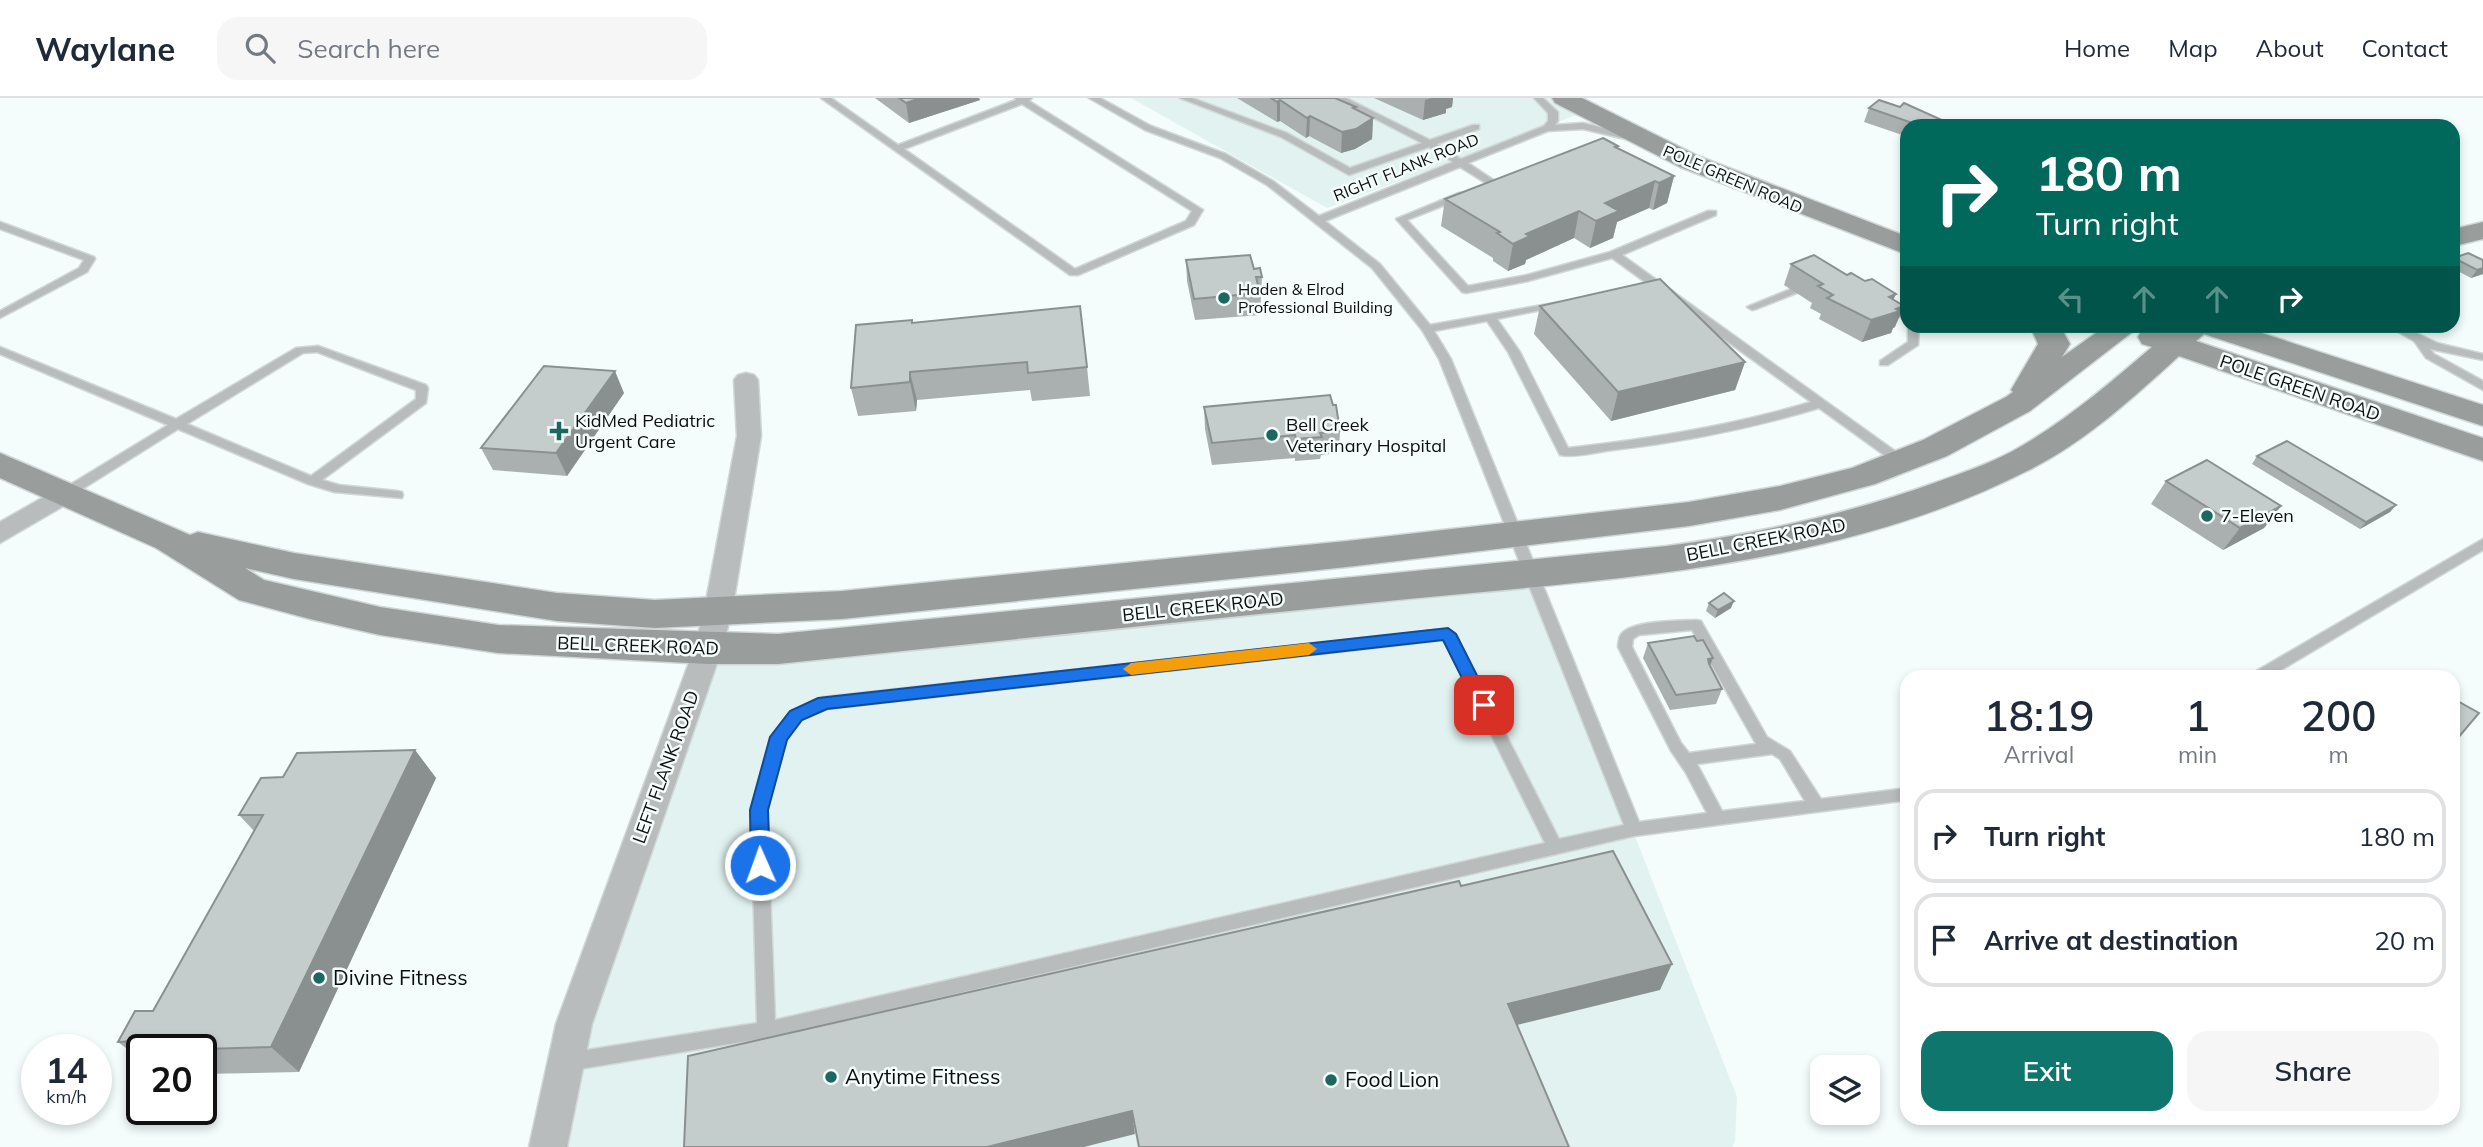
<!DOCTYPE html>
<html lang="en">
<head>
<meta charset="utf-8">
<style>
	body { margin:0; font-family:Mulish,sans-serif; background:#f6f6f7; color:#1f2937; height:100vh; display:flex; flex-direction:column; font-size:26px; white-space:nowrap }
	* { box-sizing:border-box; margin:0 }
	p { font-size:23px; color:#747a83 }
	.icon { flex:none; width:38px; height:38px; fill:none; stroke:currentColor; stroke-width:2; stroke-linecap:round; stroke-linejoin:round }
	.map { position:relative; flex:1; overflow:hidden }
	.sheet { position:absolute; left:1900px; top:572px; width:560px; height:455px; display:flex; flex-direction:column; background:#fff; border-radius:21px; box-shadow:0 4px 10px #0003 }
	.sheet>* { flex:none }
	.guide { position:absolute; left:1900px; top:21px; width:560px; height:214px; border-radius:21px; box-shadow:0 4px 10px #0003; background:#00695c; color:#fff; overflow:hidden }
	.buttons { position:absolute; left:1810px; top:957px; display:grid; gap:14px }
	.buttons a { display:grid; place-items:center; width:70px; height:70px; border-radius:14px; background:#fff; box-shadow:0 4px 10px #0003; font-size:35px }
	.speed { position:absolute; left:21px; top:936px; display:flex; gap:14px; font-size:35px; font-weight:700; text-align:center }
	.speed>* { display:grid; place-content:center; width:91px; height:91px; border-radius:50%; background:#fff; box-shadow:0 4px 10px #0003; line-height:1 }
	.speed small { font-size:18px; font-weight:400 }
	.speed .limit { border:4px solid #111; border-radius:10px; background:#fff; color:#111 }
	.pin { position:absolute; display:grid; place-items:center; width:60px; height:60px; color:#fff; margin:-30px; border-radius:14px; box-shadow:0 4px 10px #0006 }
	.me { position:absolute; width:77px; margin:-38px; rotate:358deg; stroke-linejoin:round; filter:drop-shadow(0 0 5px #0008) }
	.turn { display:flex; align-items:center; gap:24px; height:147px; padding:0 21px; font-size:32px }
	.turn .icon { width:91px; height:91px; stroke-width:2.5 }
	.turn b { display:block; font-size:49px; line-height:60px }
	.lanes { display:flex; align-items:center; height:66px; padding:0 21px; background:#0003; justify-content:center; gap:35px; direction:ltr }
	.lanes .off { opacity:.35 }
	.eta { display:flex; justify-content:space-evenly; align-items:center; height:119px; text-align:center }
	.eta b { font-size:42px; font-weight:600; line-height:49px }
	.button { display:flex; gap:14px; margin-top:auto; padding:14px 21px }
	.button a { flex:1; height:80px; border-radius:21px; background:#0f766e; color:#fff; font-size:28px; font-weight:600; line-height:80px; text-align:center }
	.button a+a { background:#f6f6f7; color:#1f2937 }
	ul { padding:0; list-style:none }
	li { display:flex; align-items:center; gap:21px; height:94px; margin:0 14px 10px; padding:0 7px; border:4px solid #e0e1e3; border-radius:21px }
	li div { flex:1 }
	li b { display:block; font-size:26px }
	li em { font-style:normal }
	header { display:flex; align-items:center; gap:42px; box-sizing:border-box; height:98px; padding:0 35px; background:#fff; border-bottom:2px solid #e0e1e3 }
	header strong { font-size:33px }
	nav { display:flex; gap:38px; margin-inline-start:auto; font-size:24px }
	.search { width:490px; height:63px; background:#f6f6f7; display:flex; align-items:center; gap:18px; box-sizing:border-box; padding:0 24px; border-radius:21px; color:#747a83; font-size:26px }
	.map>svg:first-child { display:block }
	.built { fill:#e1f2f0 }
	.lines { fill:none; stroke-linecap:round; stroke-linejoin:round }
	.lane-casing { stroke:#d0d7d6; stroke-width:3 }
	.street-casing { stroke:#d0d7d6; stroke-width:3 }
	.secondary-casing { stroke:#d0d7d6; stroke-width:3 }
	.lane { fill:#b9bcbc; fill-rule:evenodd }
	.street { fill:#b9bcbc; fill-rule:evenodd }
	.secondary { fill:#999e9d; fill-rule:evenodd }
	.wall { fill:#a9b0af }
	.shaded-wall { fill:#8a908f }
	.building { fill:#c5cdcc; stroke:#8a908f; stroke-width:2 }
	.route { fill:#1a73e8; stroke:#114b97; stroke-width:2 }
	.slow { fill:#f59e0b }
	.poi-dot { fill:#1c675f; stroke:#f5fdfc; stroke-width:2.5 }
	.labels { text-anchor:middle; stroke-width:5; stroke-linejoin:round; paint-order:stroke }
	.far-street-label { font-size:16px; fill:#0c0e0e; stroke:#f5fdfc }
	.far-poi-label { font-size:16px; fill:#0c0e0e; stroke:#f5fdfc; text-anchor:start }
	.street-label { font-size:18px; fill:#0c0e0e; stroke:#f5fdfc }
	.poi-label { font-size:18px; fill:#0c0e0e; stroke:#f5fdfc; text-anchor:start }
	.near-poi-label { font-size:21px; fill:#0c0e0e; stroke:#f5fdfc; text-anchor:start }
</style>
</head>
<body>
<header>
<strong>Waylane</strong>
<div class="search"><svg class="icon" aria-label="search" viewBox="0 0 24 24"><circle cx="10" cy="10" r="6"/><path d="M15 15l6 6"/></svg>Search here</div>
<nav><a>Home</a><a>Map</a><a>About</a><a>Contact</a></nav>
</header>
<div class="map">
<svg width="2483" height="1049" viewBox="0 0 2483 1049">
	<rect width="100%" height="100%" fill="#f5fdfc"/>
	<g class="built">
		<polygon points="1131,0 1558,0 1579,16 1327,110"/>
		<polygon points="1532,475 1737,999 1735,1043 1732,1049 548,1049 708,551"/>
	</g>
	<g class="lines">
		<defs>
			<g id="lane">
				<path d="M821 0H831L898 47 1016 2 1015 0H1032L1029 3 1203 112 1194 127 1078 177H1070ZM1022 6 1192 113 1186 123 1075 171 904 51Z"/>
				<path d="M1089 0H1100L1151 28 1226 56 1273 83 1319 118 1453 64 1429 49 1349 77 1281 39 1180 0H1192L1287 35 1350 70 1422 45 1335 0H1346L1430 42 1473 27H1479V31L1437 46 1461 61 1544 28 1548 23V15L1534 0H1543L1558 14V23L1555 27 1583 25 1633 37 1635 39 1630 42 1583 31 1548 33 1468 65 1495 83V87H1489L1460 69 1325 123 1380 166 1430 227 1560 204V208L1497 221 1520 254 1568 350C1650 341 1732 328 1811 304L1612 160 1528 183 1466 195 1462 194 1396 121 1459 95H1465V99L1407 122 1468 188 1527 177 1610 154 1708 113H1716V117L1622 157 1906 361 1908 364 1906 367H1898L1819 310C1752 330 1683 344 1613 352 1597 354 1576 360 1560 357L1508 254 1487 223 1434 233 1451 261 1639 724 1707 715 1686 675 1671 653 1618 549C1618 547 1619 540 1620 538 1628 522 1679 523 1696 522L1701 523 1767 639 1790 653 1821 701 1908 690V702L1634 738 766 940 568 973 562 970 559 964 562 958 568 955 757 925 751 712 774 636 791 613 824 599 1448 531 1455 536 1559 741 1624 727 1439 261 1422 232 1372 170 1267 87 1220 60 1145 32ZM1692 532 1756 646 1689 655 1681 645 1632 549 1633 541 1639 537ZM1444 542 1545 745 775 922 767 712 786 642 801 621 826 611ZM1772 656 1780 661 1805 703 1722 713 1697 666Z"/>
				<polygon points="0,124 94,159 95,161 87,174 0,220 0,213 79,170 84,162 0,131"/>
				<polygon points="1808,184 1813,187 1812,189 1756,211 1752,212 1747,209"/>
				<polygon points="1886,202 1908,215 1908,224 1882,207 1882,203"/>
				<polygon points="1908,228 1919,228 1918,247 1888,267 1880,267 1880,263 1908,244"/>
				<polygon points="2388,228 2402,228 2437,245 2483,256 2483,262 2430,251 2434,256 2483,283 2483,292 2426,260 2414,243"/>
				<path d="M318 248 426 287 428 290 426 305 322 382 339 387 397 393 402 394 403 397 402 400 334 394 308 386 178 331 68 400H58L57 397 58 394 168 327 0 256V249L176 321 296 250ZM317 254 416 292V301L311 378 187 326 303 255Z"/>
				<polygon points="2483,441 2483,452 2269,579 2251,579 2253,575"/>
			</g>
			<g id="street">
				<polygon points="746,275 754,277 758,282 761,338 732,514 722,551 592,926 567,1049 529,1049 556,926 694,551 704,514 737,338 734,282 738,277"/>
				<polygon points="63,388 72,391 76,397 72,403 0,445 0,424"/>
			</g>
			<g id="secondary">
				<polygon points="1552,0 1582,0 1698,58 1908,139 1908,157 1680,69 1555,5"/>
				<polygon points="2483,124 2483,141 2454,148 2454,131"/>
				<path d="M2030 228H2060L2070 246 2062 259 2106 228H2140L2030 313 1947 358 1875 386 1780 412 1689 428 1347 469 842 521 655 530 557 523 294 481 245 470 264 482 380 509 498 527 778 536 1667 448C1760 435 1849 416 1937 384 1962 375 1988 366 2011 354 2062 326 2108 287 2152 249L2142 246 2138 239 2142 232 2153 230 2170 234 2177 228H2240L2483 307V328L2204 236 2196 243 2483 340V363L2179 258C2133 300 2084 345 2027 373 1834 471 1609 481 1398 502 1192 523 985 544 778 566H708L498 555 380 537 310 521 239 502 156 450 0 380V355L190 437 198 434 294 455 557 495 655 502 842 493 1347 443 1689 404 1780 388 1852 370 1923 342 2006 299 2013 294 2011 292 2038 246Z"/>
			</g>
		</defs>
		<use href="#lane" class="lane-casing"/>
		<use href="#street" class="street-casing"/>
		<use href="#secondary" class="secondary-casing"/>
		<use href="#lane" class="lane"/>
		<use href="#street" class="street"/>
		<use href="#secondary" class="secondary"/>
	</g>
	<g class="wall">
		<polygon points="875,0 979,0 980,2 909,25"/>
		<polygon points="1237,0 1335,0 1373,20 1372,41 1355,51 1341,55 1309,38 1306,40 1280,23 1277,24"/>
		<polygon points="1374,0 1453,0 1452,9 1446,11 1446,15 1423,22"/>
		<polygon points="1869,10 1944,23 1942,28 1908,28 1908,39 1864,24"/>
		<polygon points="1618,48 1618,51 1674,78 1667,105 1653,112 1649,110 1617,124 1613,140 1590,150 1574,140 1526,162 1525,166 1508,173 1493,163 1493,160 1441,128 1445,101"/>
		<polygon points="2454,160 2483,162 2483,176 2471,180 2454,171"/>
		<polygon points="1186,162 1254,171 1262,179 1260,217 1195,222 1187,183"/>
		<polygon points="1791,166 1847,177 1894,201 1895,229 1893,230 1891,235 1862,244 1819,221 1821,216 1810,210 1812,205 1784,187"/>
		<polygon points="1540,208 1745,264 1735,292 1611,323 1534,236"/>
		<polygon points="913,225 1087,269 1090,298 1032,303 1030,292 917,302 916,313 858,318 851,290"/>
		<polygon points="624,295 567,378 493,372 481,350"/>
		<polygon points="1204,309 1340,333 1339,355 1321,357 1320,361 1295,363 1295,360 1212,367 1205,331"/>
		<polygon points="2257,358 2396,407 2390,414 2360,431 2252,366"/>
		<polygon points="2166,383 2281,408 2264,430 2223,452 2151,406"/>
		<polygon points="1709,505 1731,510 1715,520 1706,513"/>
		<polygon points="1697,543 1713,560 1710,568 1722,591 1716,606 1670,612 1643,560 1648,545"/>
		<polygon points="415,652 436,680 299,974 201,976 201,952 142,952 142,962 118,944 153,913 254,733 239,717 283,679"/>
	</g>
	<g class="shaded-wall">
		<polygon points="920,0 979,0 980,2 909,25 906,5"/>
		<polygon points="1431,0 1453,0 1452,9 1446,11 1446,15 1423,22 1425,2"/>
		<polygon points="1280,2 1280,23 1277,24 1277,4"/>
		<polygon points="1310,18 1309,38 1306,40 1307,20"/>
		<polygon points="1373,20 1372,41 1355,51 1341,55 1342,34"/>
		<polygon points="1674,78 1667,105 1653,112 1659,85"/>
		<polygon points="1655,83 1649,110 1617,124 1613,140 1590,150 1596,123 1605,105"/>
		<polygon points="1579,113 1574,140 1526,162 1525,166 1508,173 1513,146 1526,136"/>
		<polygon points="2483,170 2483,176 2471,180 2477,172"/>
		<polygon points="1896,196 1887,217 1896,211 1904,208 1895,229 1893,230 1891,235 1862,244 1871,222 1889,199"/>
		<polygon points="1745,264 1735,292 1611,323 1618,294"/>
		<polygon points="615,273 624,295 567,378 556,355"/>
		<polygon points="910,274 917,302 916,313 910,284"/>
		<polygon points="2396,407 2390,414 2360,431 2366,424"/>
		<polygon points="2281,408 2264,430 2223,452 2240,430"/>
		<polygon points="1734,503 1731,510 1715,520 1718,512"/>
		<polygon points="1713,560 1707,575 1708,561"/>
		<polygon points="415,652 436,680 299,974 271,949"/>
		<polygon points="1672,866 1660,892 1501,931 1508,906"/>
		<polygon points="1132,1013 1135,1036 1084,1049 987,1049"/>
	</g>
	<g class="building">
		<polygon points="899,0 920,0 906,5"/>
		<polygon points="1271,0 1335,0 1356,9 1353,10 1373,20 1356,31 1342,34 1310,18 1307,20 1280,2 1277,4"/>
		<polygon points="1879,2 1900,9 1904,5 1944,23 1938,28 1921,28 1869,10"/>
		<polygon points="1603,40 1618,48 1615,49 1674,78 1659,85 1655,83 1605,105 1619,113 1596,123 1579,113 1526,136 1530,138 1513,146 1497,135 1500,134 1445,101"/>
		<polygon points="2468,155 2483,162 2483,170 2477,172 2454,160"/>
		<polygon points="1250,157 1254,171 1260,170 1262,179 1256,179 1260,195 1194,201 1186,162"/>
		<polygon points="1814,157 1847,177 1851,175 1865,183 1872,181 1896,196 1889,199 1904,208 1896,211 1900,213 1871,222 1827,200 1833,197 1818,188 1823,186 1791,166"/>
		<polygon points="1660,181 1745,264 1618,294 1540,208"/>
		<polygon points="1080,208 1087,269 1028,275 1027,264 910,274 910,284 851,290 856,227 912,222 912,225"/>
		<polygon points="544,268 615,273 556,355 481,350"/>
		<polygon points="1330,297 1333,307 1336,307 1340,333 1320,335 1322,339 1296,341 1295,337 1212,345 1204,309"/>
		<polygon points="2287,343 2396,407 2366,424 2257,358"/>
		<polygon points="2207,362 2281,408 2240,430 2166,383"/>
		<polygon points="1724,495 1734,503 1718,512 1709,505"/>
		<polygon points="1694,538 1697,543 1703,542 1713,560 1708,561 1709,566 1722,591 1676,597 1648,545"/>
		<polygon points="2454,601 2479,615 2458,640 2454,637"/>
		<polygon points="415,652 271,949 130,953 135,943 118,944 135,913 153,913 263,717 239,717 261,680 283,679 297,655"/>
		<polygon points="1613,753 1672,866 1508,906 1569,1049 1139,1049 1132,1013 987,1049 684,1049 688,958 1459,783 1461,788"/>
	</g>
	<polygon class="route" points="1448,530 1456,536 1492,607 1490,612 1478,612 1443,542 827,611 802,622 787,642 768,712 770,767 767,773 754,773 751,767 750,712 770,639 790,613 818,600"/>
	<polygon class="slow" points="1309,545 1317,551 1309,557 1131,577 1123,571 1131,565"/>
	<g class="poi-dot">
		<circle cx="1224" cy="200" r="7"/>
		<path d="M555.5 322.5h7v7h7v7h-7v7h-7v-7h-7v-7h7z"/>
		<circle cx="1272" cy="337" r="7"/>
		<circle cx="2207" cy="418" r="7"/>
		<circle cx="319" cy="880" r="7"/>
		<circle cx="831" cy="979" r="7"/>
		<circle cx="1331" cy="982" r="7"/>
	</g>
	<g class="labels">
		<g class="far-street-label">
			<text transform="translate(1406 69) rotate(-22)" y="6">RIGHT FLANK ROAD</text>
			<text transform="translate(1733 81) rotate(23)" y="6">POLE GREEN ROAD</text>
		</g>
		<g class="far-poi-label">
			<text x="1238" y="197">Haden &amp; Elrod<tspan x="1238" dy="18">Professional Building</tspan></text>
		</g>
		<g class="street-label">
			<text transform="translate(2300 290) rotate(19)" y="6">POLE GREEN ROAD</text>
			<text transform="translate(1766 442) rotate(-11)" y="6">BELL CREEK ROAD</text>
			<text transform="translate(1203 509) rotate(-6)" y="6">BELL CREEK ROAD</text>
			<text transform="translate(638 548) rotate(2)" y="6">BELL CREEK ROAD</text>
			<text transform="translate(666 669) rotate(-70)" y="6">LEFT FLANK ROAD</text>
		</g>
		<g class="poi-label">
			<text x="575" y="329">KidMed Pediatric<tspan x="575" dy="21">Urgent Care</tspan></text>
			<text x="1286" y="333">Bell Creek<tspan x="1286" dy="21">Veterinary Hospital</tspan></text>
			<text x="2221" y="424">7-Eleven</text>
		</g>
		<g class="near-poi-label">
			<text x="333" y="887">Divine Fitness</text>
			<text x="845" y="986">Anytime Fitness</text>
			<text x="1345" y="989">Food Lion</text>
		</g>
	</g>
</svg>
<div class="buttons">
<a><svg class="icon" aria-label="layers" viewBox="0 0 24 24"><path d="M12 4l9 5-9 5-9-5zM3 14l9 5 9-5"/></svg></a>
</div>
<div class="speed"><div>14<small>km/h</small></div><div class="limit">20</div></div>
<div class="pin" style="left:1484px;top:607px;background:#d93025"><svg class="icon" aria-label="arrive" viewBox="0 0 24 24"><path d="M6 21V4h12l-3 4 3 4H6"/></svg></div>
<svg class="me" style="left:760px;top:767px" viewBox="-20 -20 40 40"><circle r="17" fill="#1a73e8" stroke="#fff" stroke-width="3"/><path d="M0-11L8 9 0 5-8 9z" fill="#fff"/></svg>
<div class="guide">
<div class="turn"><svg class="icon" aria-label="right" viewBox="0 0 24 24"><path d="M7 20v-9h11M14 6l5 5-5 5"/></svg><div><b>180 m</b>Turn right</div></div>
<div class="lanes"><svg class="icon off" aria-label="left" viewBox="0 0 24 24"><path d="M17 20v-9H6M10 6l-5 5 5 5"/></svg><svg class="icon off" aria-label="ahead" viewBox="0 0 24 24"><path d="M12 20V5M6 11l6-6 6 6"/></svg><svg class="icon off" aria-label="ahead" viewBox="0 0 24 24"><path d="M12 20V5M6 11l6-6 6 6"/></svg><svg class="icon" aria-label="right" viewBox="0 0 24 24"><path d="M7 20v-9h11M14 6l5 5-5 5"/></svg></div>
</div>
<section class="sheet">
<div class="eta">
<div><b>18:19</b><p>Arrival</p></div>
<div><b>1</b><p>min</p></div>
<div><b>200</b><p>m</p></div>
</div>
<ul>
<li><svg class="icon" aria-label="right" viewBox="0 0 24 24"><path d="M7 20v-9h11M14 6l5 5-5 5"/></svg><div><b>Turn right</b></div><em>180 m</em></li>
<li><svg class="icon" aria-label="arrive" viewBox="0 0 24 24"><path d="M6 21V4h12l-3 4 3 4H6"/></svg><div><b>Arrive at destination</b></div><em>20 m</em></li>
</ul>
<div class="button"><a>Exit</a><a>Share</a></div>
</section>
</div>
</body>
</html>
